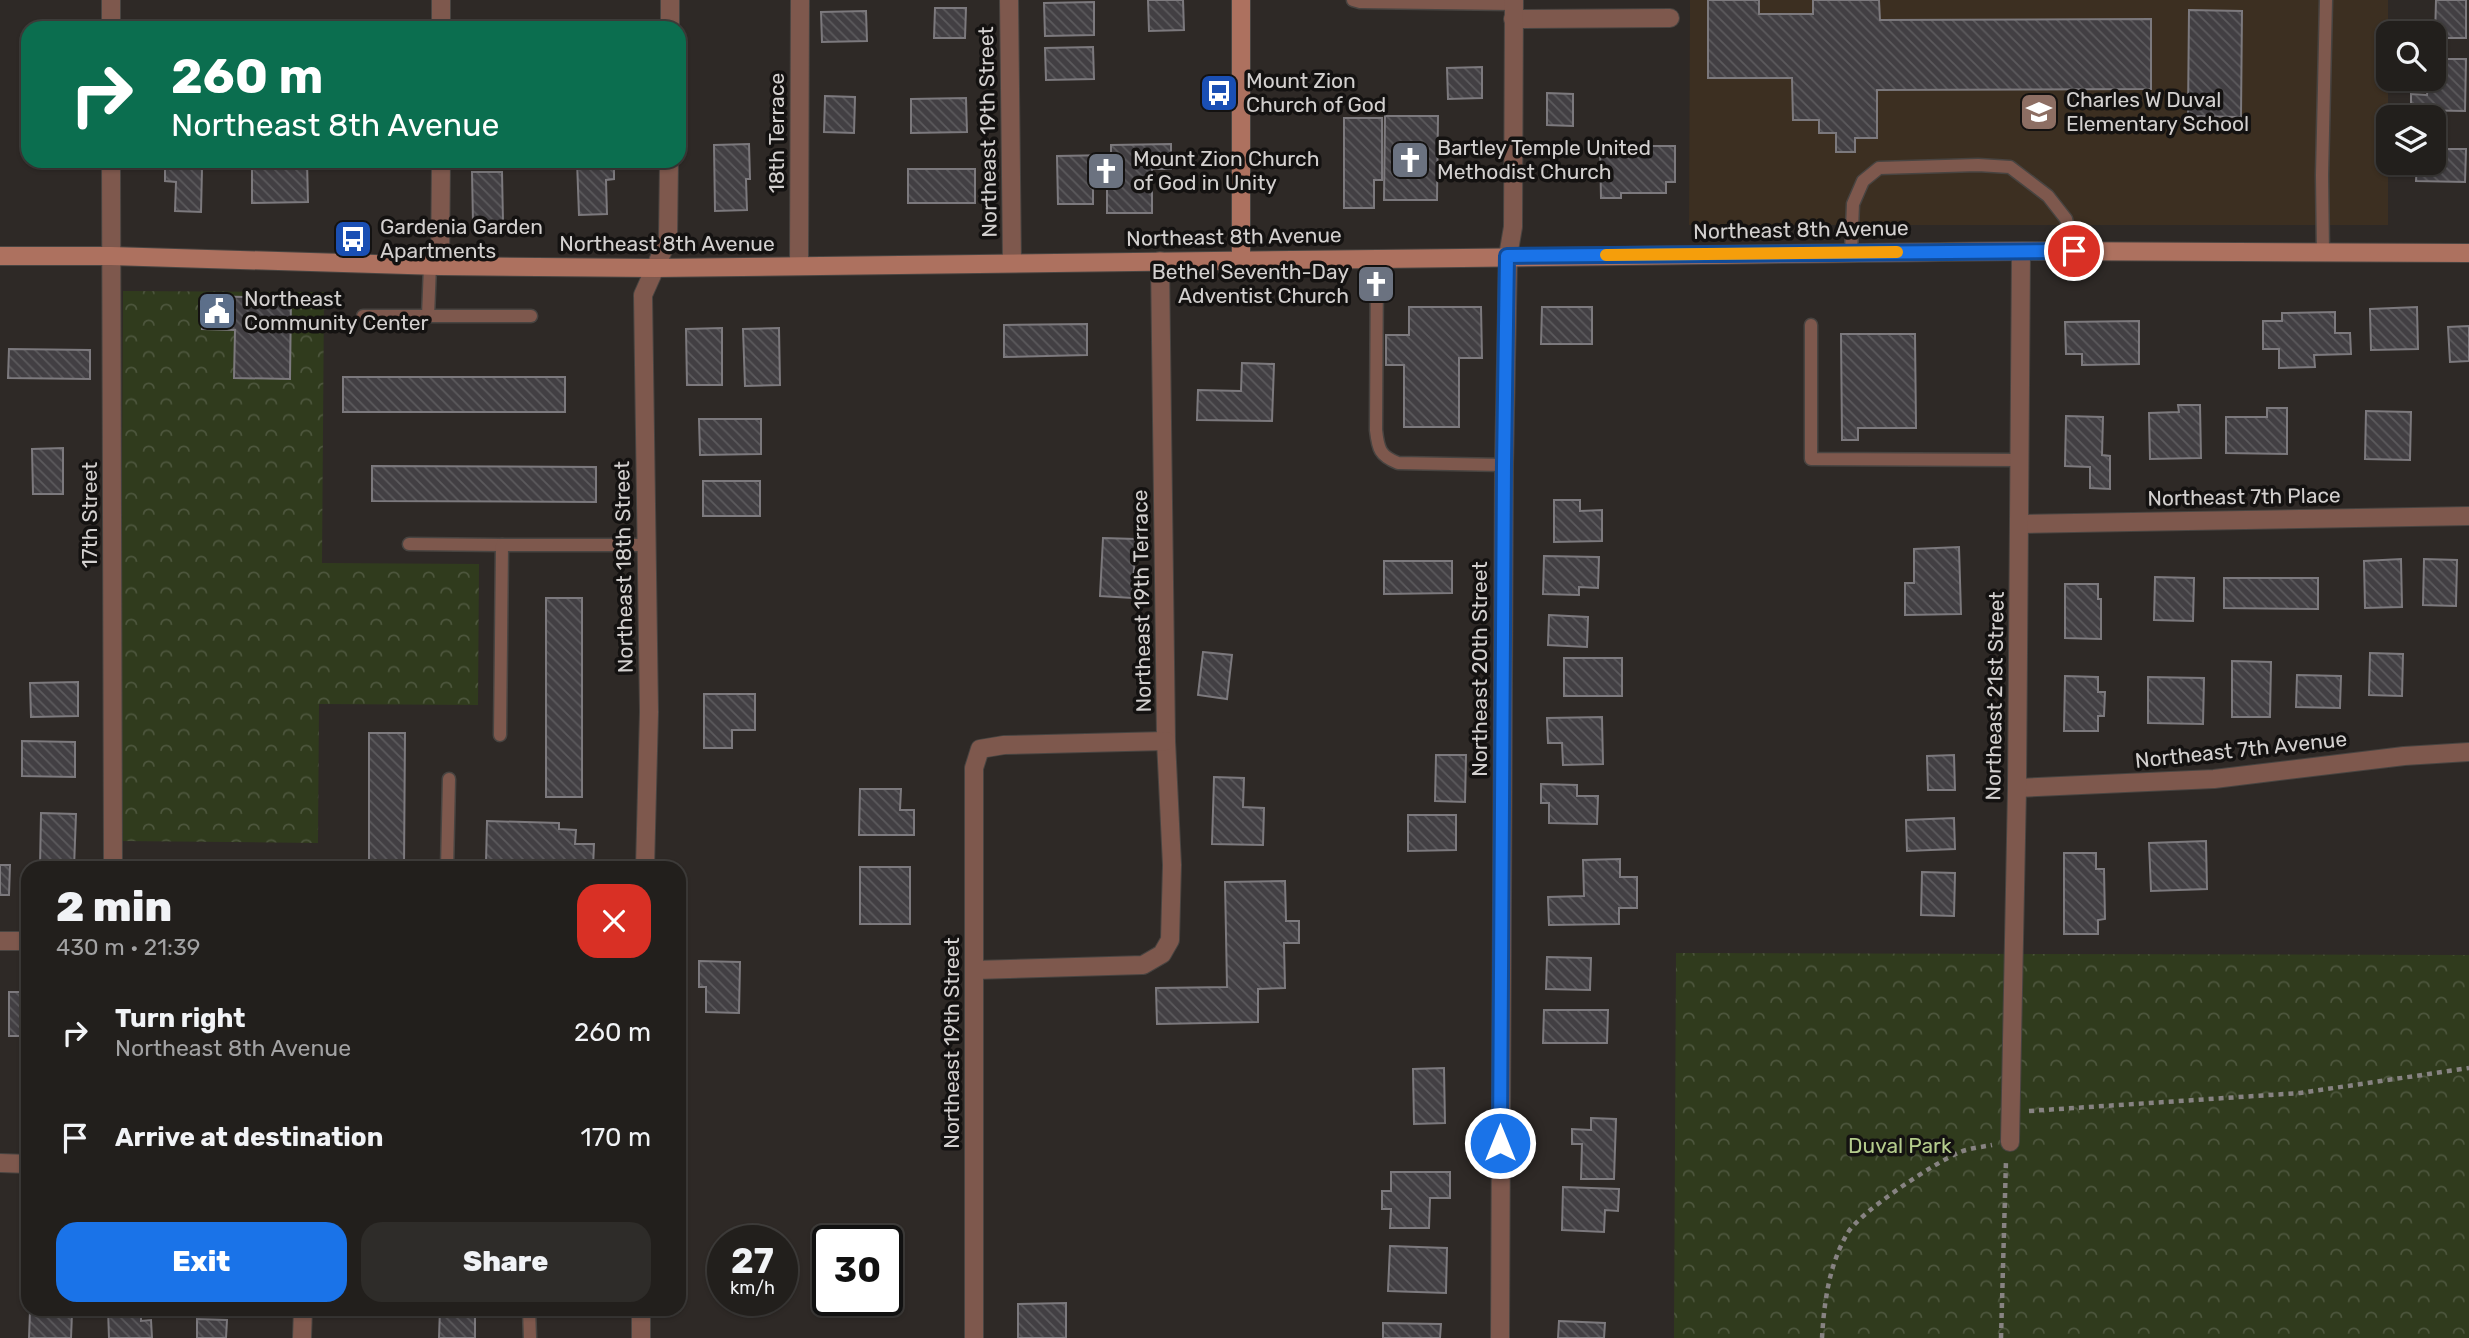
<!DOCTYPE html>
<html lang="en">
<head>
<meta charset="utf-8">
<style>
	body { margin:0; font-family:Rubik,sans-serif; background:#2e2c29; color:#f1f3f6; height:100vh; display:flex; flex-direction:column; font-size:26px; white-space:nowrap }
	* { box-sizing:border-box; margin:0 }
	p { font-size:23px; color:#a2a2a3 }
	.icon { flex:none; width:38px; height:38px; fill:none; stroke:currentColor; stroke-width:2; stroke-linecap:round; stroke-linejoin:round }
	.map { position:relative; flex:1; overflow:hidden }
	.side { position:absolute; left:21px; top:861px; width:665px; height:455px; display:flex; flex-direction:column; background:#221f1c; border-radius:21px; box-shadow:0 2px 5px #0004,0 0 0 2px #3f3d3b }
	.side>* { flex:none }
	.guide { position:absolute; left:21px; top:21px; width:665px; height:147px; border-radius:21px; box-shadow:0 2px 5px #0004,0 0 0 2px #3f3d3b; background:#0b6e4f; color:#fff; overflow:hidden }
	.controls { position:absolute; left:2376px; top:21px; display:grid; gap:14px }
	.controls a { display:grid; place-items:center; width:70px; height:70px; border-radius:14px; background:#221f1c; box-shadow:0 2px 5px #0004,0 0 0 2px #3f3d3b; font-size:35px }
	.speed { position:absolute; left:707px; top:1225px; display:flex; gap:14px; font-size:35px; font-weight:700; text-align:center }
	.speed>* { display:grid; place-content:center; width:91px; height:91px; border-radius:50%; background:#221f1c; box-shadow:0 2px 5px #0004,0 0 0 2px #3f3d3b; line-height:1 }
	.speed small { font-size:18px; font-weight:400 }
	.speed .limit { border:4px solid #111; border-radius:10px; background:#fff; color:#111 }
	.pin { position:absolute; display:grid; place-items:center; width:60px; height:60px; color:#fff; margin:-30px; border:4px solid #fff; border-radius:50%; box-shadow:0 2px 7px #0007 }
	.me { position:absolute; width:77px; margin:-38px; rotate:0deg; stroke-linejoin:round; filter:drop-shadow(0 0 5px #0008) }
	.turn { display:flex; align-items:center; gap:24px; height:147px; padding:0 35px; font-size:32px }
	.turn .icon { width:91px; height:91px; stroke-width:2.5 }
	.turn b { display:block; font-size:49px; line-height:60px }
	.round { display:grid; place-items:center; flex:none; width:74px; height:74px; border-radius:21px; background:#2e2c29 }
	.overview { display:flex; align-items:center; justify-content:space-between; height:119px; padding:0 35px }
	h1 { font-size:42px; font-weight:800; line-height:52px }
	.button { display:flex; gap:14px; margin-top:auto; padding:14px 35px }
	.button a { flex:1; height:80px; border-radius:21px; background:#1a73e8; color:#fff; font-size:28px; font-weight:800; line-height:80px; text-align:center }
	.button a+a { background:#2e2c29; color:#f1f3f6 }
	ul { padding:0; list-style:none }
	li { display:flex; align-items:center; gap:21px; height:105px; padding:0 35px }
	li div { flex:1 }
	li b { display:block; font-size:26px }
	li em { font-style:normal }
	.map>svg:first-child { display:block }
	.education { fill:#3c2f21 }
	.park { fill:url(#park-crowns) }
	.building { fill:url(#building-back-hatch); stroke:#7c797d; stroke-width:2 }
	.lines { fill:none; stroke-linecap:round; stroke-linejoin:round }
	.lane-casing { stroke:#484441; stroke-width:15 }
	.street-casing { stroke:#484441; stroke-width:20 }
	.secondary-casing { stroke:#484441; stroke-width:20 }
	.path { stroke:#878382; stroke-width:4.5; stroke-dasharray:5 5; stroke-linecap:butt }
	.lane { stroke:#7e584d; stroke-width:12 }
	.street { stroke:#7e584d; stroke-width:18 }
	.secondary { stroke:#ad715f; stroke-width:18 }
	.route-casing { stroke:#114b97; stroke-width:18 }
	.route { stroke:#1a73e8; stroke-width:12 }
	.slow { stroke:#f59e0b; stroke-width:12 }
	.labels { text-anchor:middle; stroke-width:7; stroke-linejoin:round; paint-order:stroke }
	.poi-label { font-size:21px; fill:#d3d0cf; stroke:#141211; text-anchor:start }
	.street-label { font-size:21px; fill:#d3d0cf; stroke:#141211 }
	.park-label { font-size:21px; fill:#b5cd8d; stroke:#141211 }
</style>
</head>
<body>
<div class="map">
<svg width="2469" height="1338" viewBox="0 0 2469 1338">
	<defs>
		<pattern id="park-crowns" width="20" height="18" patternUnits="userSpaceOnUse" patternTransform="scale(1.75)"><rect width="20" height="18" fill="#303b1d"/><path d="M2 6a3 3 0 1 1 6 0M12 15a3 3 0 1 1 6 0" fill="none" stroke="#4d563d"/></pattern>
		<pattern id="building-back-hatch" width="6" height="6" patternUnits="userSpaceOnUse" patternTransform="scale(1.75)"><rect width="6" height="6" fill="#423f43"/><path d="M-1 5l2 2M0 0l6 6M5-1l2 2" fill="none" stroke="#5c5a5d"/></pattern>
	</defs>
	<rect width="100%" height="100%" fill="#2e2926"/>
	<polygon class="education" points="1690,0 2388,0 2388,225 1689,225"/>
	<g class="park">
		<polygon points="123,291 324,292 322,563 479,564 478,705 319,704 318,843 120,841"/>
		<polygon points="1676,953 2469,955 2469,1338 1674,1338"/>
	</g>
	<g class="building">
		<polygon points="1148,0 1183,0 1184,30 1149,31"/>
		<polygon points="1708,0 1759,0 1759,14 1813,14 1813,0 1879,0 1880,20 2151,19 2151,89 1877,90 1877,138 1855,138 1855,152 1836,152 1836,133 1819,133 1819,120 1793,120 1792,78 1708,78"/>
		<polygon points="2436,0 2466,0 2466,38 2435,38"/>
		<polygon points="1094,2 1094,35 1045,36 1044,3"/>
		<polygon points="935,8 966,8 965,38 934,38"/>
		<polygon points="2189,10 2242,11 2241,117 2188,116"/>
		<polygon points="866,11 867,41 822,42 821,12"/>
		<polygon points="1093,47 1094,79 1046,80 1045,48"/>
		<polygon points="2434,59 2466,59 2465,111 2411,110 2411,94 2427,95 2428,84 2411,84 2411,79 2434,79"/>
		<polygon points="1482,67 1482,98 1448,99 1447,68"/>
		<polygon points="1547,93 1573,94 1573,126 1547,125"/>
		<polygon points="825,96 855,97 854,133 824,132"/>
		<polygon points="966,98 967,132 911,133 911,99"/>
		<polygon points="1385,116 1438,116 1437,200 1384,200"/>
		<polygon points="1344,118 1382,118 1382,180 1374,180 1374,208 1344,208"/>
		<polygon points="749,144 750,179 746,179 747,210 715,211 714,145"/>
		<polygon points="1171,144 1171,169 1152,169 1152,213 1107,213 1107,179 1093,180 1093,204 1058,204 1057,156 1111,155 1111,145"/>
		<polygon points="1600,146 1675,146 1675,182 1666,182 1666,193 1621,193 1621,198 1601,198"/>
		<polygon points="2434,149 2466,149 2465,182 2416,181 2417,163 2434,163"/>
		<polygon points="252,161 307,161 308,202 252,203"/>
		<polygon points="577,161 614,161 614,179 606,180 607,214 579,215"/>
		<polygon points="165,168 202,169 201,212 175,211 176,182 165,181"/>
		<rect x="908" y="169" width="67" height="34"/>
		<polygon points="472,172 502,172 503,222 473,223"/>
		<polygon points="203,296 291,298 290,379 234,378 235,330 202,329"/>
		<polygon points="1409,307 1481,307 1482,358 1459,358 1459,427 1404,427 1404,365 1386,365 1386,335 1409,335"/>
		<polygon points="1542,307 1592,307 1592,344 1541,344"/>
		<polygon points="2417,307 2418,349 2371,350 2370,309"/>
		<polygon points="2335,312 2335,333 2350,333 2351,354 2314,355 2315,367 2279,368 2279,349 2263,349 2263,321 2282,321 2282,313"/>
		<polygon points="2139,321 2139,364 2082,365 2082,354 2066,354 2065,322"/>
		<polygon points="1087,324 1087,355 1004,357 1004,325"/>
		<polygon points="2469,326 2469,361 2450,362 2448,327"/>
		<polygon points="722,328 722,385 687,385 686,329"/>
		<polygon points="779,328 780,385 745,386 743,329"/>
		<polygon points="1841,334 1915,334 1916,428 1858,428 1858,440 1842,440"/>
		<polygon points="9,349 90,350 90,379 8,378"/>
		<polygon points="1242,363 1274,364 1272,421 1197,420 1198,390 1241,391"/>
		<rect x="343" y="377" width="222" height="35"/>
		<polygon points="2178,405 2200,405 2201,458 2150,459 2149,413 2179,412"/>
		<polygon points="2267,408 2287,408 2287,454 2226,453 2226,417 2267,417"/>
		<polygon points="2366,411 2411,412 2410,460 2365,459"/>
		<polygon points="2066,416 2103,417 2102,455 2110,456 2110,489 2090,488 2090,467 2065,466"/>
		<polygon points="699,419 761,419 761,454 700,455"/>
		<polygon points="63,448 63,494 33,494 32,449"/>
		<polygon points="372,466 596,467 596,502 372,501"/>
		<rect x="703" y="481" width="57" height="35"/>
		<polygon points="1554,500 1580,500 1580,511 1602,510 1602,541 1554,542"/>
		<polygon points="1103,538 1136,539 1132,598 1100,596"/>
		<polygon points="1959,547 1961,614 1905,615 1905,583 1914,583 1914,549"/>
		<polygon points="1544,556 1599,557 1598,588 1579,587 1579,595 1543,594"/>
		<polygon points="2401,559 2402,607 2365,608 2364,561"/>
		<polygon points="2424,559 2457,560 2456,606 2423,605"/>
		<polygon points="1384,561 1452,561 1452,593 1384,594"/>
		<polygon points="2155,577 2194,578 2193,621 2154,620"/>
		<polygon points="2224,578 2318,578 2318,609 2224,608"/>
		<polygon points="2065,584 2098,584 2098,599 2101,599 2101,639 2065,638"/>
		<rect x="546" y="598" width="36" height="199"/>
		<polygon points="1549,615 1588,617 1587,647 1548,645"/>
		<polygon points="1203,652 1232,655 1227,699 1198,695"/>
		<polygon points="2370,653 2403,654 2402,696 2369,695"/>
		<rect x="1564" y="658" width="58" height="38"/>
		<polygon points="2232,661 2271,662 2270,717 2232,717"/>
		<polygon points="2297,675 2341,676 2340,708 2296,707"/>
		<polygon points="2065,676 2098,677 2098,692 2105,692 2104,716 2098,716 2098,731 2064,731"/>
		<polygon points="2148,677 2204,678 2203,724 2148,723"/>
		<polygon points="78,682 78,716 31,717 30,683"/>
		<polygon points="704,694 755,694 755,730 732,730 732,748 704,748"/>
		<polygon points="1602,717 1603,764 1563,765 1562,743 1548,743 1547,718"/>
		<polygon points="369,733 405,733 404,868 369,868"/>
		<polygon points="22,741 75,742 75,777 22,776"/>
		<polygon points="1436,755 1466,755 1465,802 1435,801"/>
		<polygon points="1954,755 1955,790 1928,790 1927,756"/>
		<polygon points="1214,777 1244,778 1243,807 1264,808 1263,845 1212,844"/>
		<polygon points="1541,784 1577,785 1577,796 1598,796 1597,824 1549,823 1549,803 1541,803"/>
		<polygon points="860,789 901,789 900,810 914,810 914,835 859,835"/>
		<polygon points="41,813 76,814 74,868 40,868"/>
		<polygon points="1408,815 1456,815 1456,850 1408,851"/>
		<polygon points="1954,818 1955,849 1907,851 1906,820"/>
		<polygon points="487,821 559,823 559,829 576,830 575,844 594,844 593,868 542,868 542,864 486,863"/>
		<polygon points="2206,841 2207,889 2151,891 2149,843"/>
		<polygon points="2064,853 2096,853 2096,869 2104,869 2105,919 2098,920 2098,934 2064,934"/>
		<polygon points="1620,859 1620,877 1637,877 1637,908 1619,908 1619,924 1549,925 1548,897 1584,896 1583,860"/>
		<polygon points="0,865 10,865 9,895 0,895"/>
		<rect x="860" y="867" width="50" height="57"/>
		<polygon points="1922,872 1955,873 1954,916 1921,915"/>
		<polygon points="1285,881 1286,921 1299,921 1299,943 1284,943 1285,988 1258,989 1258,1022 1157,1024 1156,988 1227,987 1225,882"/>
		<polygon points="1547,957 1591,958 1590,990 1546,989"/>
		<polygon points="699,961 740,962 739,1013 706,1012 706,987 699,987"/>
		<rect x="9" y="992" width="19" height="44"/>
		<polygon points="1544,1010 1608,1010 1607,1043 1543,1043"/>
		<polygon points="1444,1068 1445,1123 1414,1124 1413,1069"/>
		<polygon points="1591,1118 1616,1119 1614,1179 1581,1179 1582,1144 1572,1144 1572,1129 1591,1130"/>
		<polygon points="1391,1172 1450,1172 1450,1198 1430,1198 1429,1228 1390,1228 1391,1209 1382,1209 1382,1191 1391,1191"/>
		<polygon points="1563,1187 1619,1189 1618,1211 1605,1210 1604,1232 1562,1230"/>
		<polygon points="1390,1246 1447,1248 1446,1293 1388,1291"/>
		<polygon points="1066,1303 1066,1338 1018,1338 1018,1304"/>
		<polygon points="108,1309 141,1309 141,1321 151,1320 152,1338 109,1338"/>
		<polygon points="440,1309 475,1309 475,1338 439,1338"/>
		<polygon points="30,1311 72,1313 71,1338 29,1338"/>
		<polygon points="197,1319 227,1320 226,1338 197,1338"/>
		<polygon points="1559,1321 1605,1323 1604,1338 1558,1338"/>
		<polygon points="1383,1323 1441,1324 1440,1338 1383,1338"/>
	</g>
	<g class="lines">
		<defs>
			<g id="lane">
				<polyline points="1353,0 1360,2 1513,4"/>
				<polyline points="1851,253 1853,204 1863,181 1879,168 1978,165 2010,167 2048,196 2066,219 2074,251"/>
				<polyline points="2323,253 2322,175 2326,0"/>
				<path d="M1377 258 1376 430C1378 449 1380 456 1398 463L1504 465"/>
				<polyline points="363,316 531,316"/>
				<polyline points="428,316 430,266"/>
				<polyline points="1811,325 1811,459 2020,460"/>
				<polyline points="409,544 502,545"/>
				<polyline points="500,735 502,545 647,545"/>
				<polyline points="447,868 449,779"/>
				<polyline points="529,1309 530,1338"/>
			</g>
			<g id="street">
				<polyline points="111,0 111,28"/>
				<polyline points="441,0 441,28"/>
				<polyline points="1009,0 1012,263"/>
				<polyline points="1513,19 1670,18"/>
				<polyline points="670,28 670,0"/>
				<polyline points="111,161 113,868"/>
				<polyline points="440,266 441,161"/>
				<polyline points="799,266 800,0"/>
				<polyline points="2020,524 2469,516"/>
				<polyline points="2017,788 2214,779 2404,756 2469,752"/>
				<polyline points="645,868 649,712 643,295 668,239 669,161"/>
				<polyline points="0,941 28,941"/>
				<polyline points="975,970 1143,965 1162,954 1170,940 1172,865 1166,741 1160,261"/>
				<polyline points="2010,1142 2017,788 2021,251"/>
				<polyline points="0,1163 28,1164"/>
				<polyline points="641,1309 641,1338"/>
				<polyline points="302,1338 303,1309"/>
				<polyline points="974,1338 974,768 980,749 1004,745 1166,741"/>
				<polyline points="1500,1338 1504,465 1508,256 1513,227 1514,0"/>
			</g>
			<g id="secondary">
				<polyline points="0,256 111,256 440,266 655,268 2021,251 2469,253"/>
				<polyline points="1241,259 1241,0"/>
			</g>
		</defs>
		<use href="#lane" class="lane-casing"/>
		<use href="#street" class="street-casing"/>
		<use href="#secondary" class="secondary-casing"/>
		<g class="path">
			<polyline points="2029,1111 2300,1093 2469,1068"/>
			<path d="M1822 1338C1824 1303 1829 1265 1847 1234 1859 1212 1936 1162 1960 1152 1970 1148 1982 1147 1992 1145"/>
			<polyline points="2001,1338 2006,1160"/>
		</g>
		<use href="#lane" class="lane"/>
		<use href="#street" class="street"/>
		<use href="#secondary" class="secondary"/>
	</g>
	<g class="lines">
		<defs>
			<polyline id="route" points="1500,1143 1504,465 1507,256 2074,251"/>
		</defs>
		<use href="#route" class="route-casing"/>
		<use href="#route" class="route"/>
		<polyline class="slow" points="1606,255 1897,252"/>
	</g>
	<defs>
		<symbol id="bus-square" viewBox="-11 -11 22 22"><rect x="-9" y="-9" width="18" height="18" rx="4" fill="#1a4fb4" stroke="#141211"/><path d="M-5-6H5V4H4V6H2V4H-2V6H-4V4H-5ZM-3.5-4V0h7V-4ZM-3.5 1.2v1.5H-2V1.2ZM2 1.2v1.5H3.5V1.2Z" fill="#fff"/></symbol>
		<symbol id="school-square" viewBox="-11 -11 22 22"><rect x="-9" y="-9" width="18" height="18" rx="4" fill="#8d6e63" stroke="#141211"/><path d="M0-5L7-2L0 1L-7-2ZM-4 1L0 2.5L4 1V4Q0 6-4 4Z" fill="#fff"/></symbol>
		<symbol id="church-square" viewBox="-11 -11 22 22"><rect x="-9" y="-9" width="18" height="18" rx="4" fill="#6b7280" stroke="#141211"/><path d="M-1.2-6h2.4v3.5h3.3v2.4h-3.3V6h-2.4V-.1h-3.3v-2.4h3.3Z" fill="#fff"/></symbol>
		<symbol id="civic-square" viewBox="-11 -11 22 22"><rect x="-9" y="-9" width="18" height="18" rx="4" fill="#5c6f8a" stroke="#141211"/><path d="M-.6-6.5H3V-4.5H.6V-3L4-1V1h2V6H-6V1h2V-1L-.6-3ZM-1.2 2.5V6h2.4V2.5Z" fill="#fff"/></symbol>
	</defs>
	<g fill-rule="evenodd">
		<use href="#bus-square" x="1197" y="71" width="44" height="44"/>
		<use href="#school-square" x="2017" y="90" width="44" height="44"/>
		<use href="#church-square" x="1388" y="138" width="44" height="44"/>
		<use href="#church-square" x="1084" y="149" width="44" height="44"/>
		<use href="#bus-square" x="331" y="217" width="44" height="44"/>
		<use href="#church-square" x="1354" y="262" width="44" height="44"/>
		<use href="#civic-square" x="195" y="289" width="44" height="44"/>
	</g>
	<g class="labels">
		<g class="poi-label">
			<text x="1246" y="88">Mount Zion<tspan x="1246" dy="24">Church of God</tspan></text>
			<text x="2066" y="107">Charles W Duval<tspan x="2066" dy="24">Elementary School</tspan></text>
			<text x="1437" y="155">Bartley Temple United<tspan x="1437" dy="24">Methodist Church</tspan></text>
			<text x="1133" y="166">Mount Zion Church<tspan x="1133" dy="24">of God in Unity</tspan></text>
			<text x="380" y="234">Gardenia Garden<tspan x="380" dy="24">Apartments</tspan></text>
			<text x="1349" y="279" text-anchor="end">Bethel Seventh-Day<tspan x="1349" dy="24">Adventist Church</tspan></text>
			<text x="244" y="306">Northeast<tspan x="244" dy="24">Community Center</tspan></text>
		</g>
		<g class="street-label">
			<text transform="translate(988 132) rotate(-91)" y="7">Northeast 19th Street</text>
			<text transform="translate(777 133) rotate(-90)" y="7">18th Terrace</text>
			<text transform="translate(1801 230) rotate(-1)" y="7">Northeast 8th Avenue</text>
			<text transform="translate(1234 237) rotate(-1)" y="7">Northeast 8th Avenue</text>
			<text x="667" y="251">Northeast 8th Avenue</text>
			<text transform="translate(2244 497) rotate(-1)" y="7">Northeast 7th Place</text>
			<text transform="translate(90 515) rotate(-90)" y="7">17th Street</text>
			<text transform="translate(624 567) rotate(-91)" y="7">Northeast 18th Street</text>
			<text transform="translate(1142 601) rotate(-91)" y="7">Northeast 19th Terrace</text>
			<text transform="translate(1480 669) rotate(-90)" y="7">Northeast 20th Street</text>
			<text transform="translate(1995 696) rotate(-89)" y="7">Northeast 21st Street</text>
			<text transform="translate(2241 750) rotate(-6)" y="7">Northeast 7th Avenue</text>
			<text transform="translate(952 1043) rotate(-90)" y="7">Northeast 19th Street</text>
		</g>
		<g class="park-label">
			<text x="1900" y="1153">Duval Park</text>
		</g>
	</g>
</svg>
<div class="controls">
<a><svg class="icon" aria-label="search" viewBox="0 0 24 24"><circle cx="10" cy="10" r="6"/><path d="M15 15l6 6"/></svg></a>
<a><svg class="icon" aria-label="layers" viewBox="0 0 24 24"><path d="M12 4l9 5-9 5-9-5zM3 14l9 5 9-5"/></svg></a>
</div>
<div class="speed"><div>27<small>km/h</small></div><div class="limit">30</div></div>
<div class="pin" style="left:2074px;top:251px;background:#d93025"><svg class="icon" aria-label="arrive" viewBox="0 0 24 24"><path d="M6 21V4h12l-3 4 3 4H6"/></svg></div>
<svg class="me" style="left:1500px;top:1143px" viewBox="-20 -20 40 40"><circle r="17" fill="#1a73e8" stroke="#fff" stroke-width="3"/><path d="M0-11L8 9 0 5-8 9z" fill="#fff"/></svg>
<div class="guide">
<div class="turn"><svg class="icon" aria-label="right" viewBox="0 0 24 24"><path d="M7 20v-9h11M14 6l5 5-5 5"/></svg><div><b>260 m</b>Northeast 8th Avenue</div></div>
</div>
<section class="side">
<div class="overview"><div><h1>2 min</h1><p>430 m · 21:39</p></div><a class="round" style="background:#d93025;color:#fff"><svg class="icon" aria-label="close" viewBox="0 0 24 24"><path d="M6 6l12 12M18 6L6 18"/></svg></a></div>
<ul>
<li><svg class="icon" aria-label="right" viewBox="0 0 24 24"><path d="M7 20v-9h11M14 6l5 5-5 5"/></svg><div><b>Turn right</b><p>Northeast 8th Avenue</p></div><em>260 m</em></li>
<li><svg class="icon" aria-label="arrive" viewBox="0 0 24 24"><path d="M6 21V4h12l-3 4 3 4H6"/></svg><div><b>Arrive at destination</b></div><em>170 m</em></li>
</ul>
<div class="button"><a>Exit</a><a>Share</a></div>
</section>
</div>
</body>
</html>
